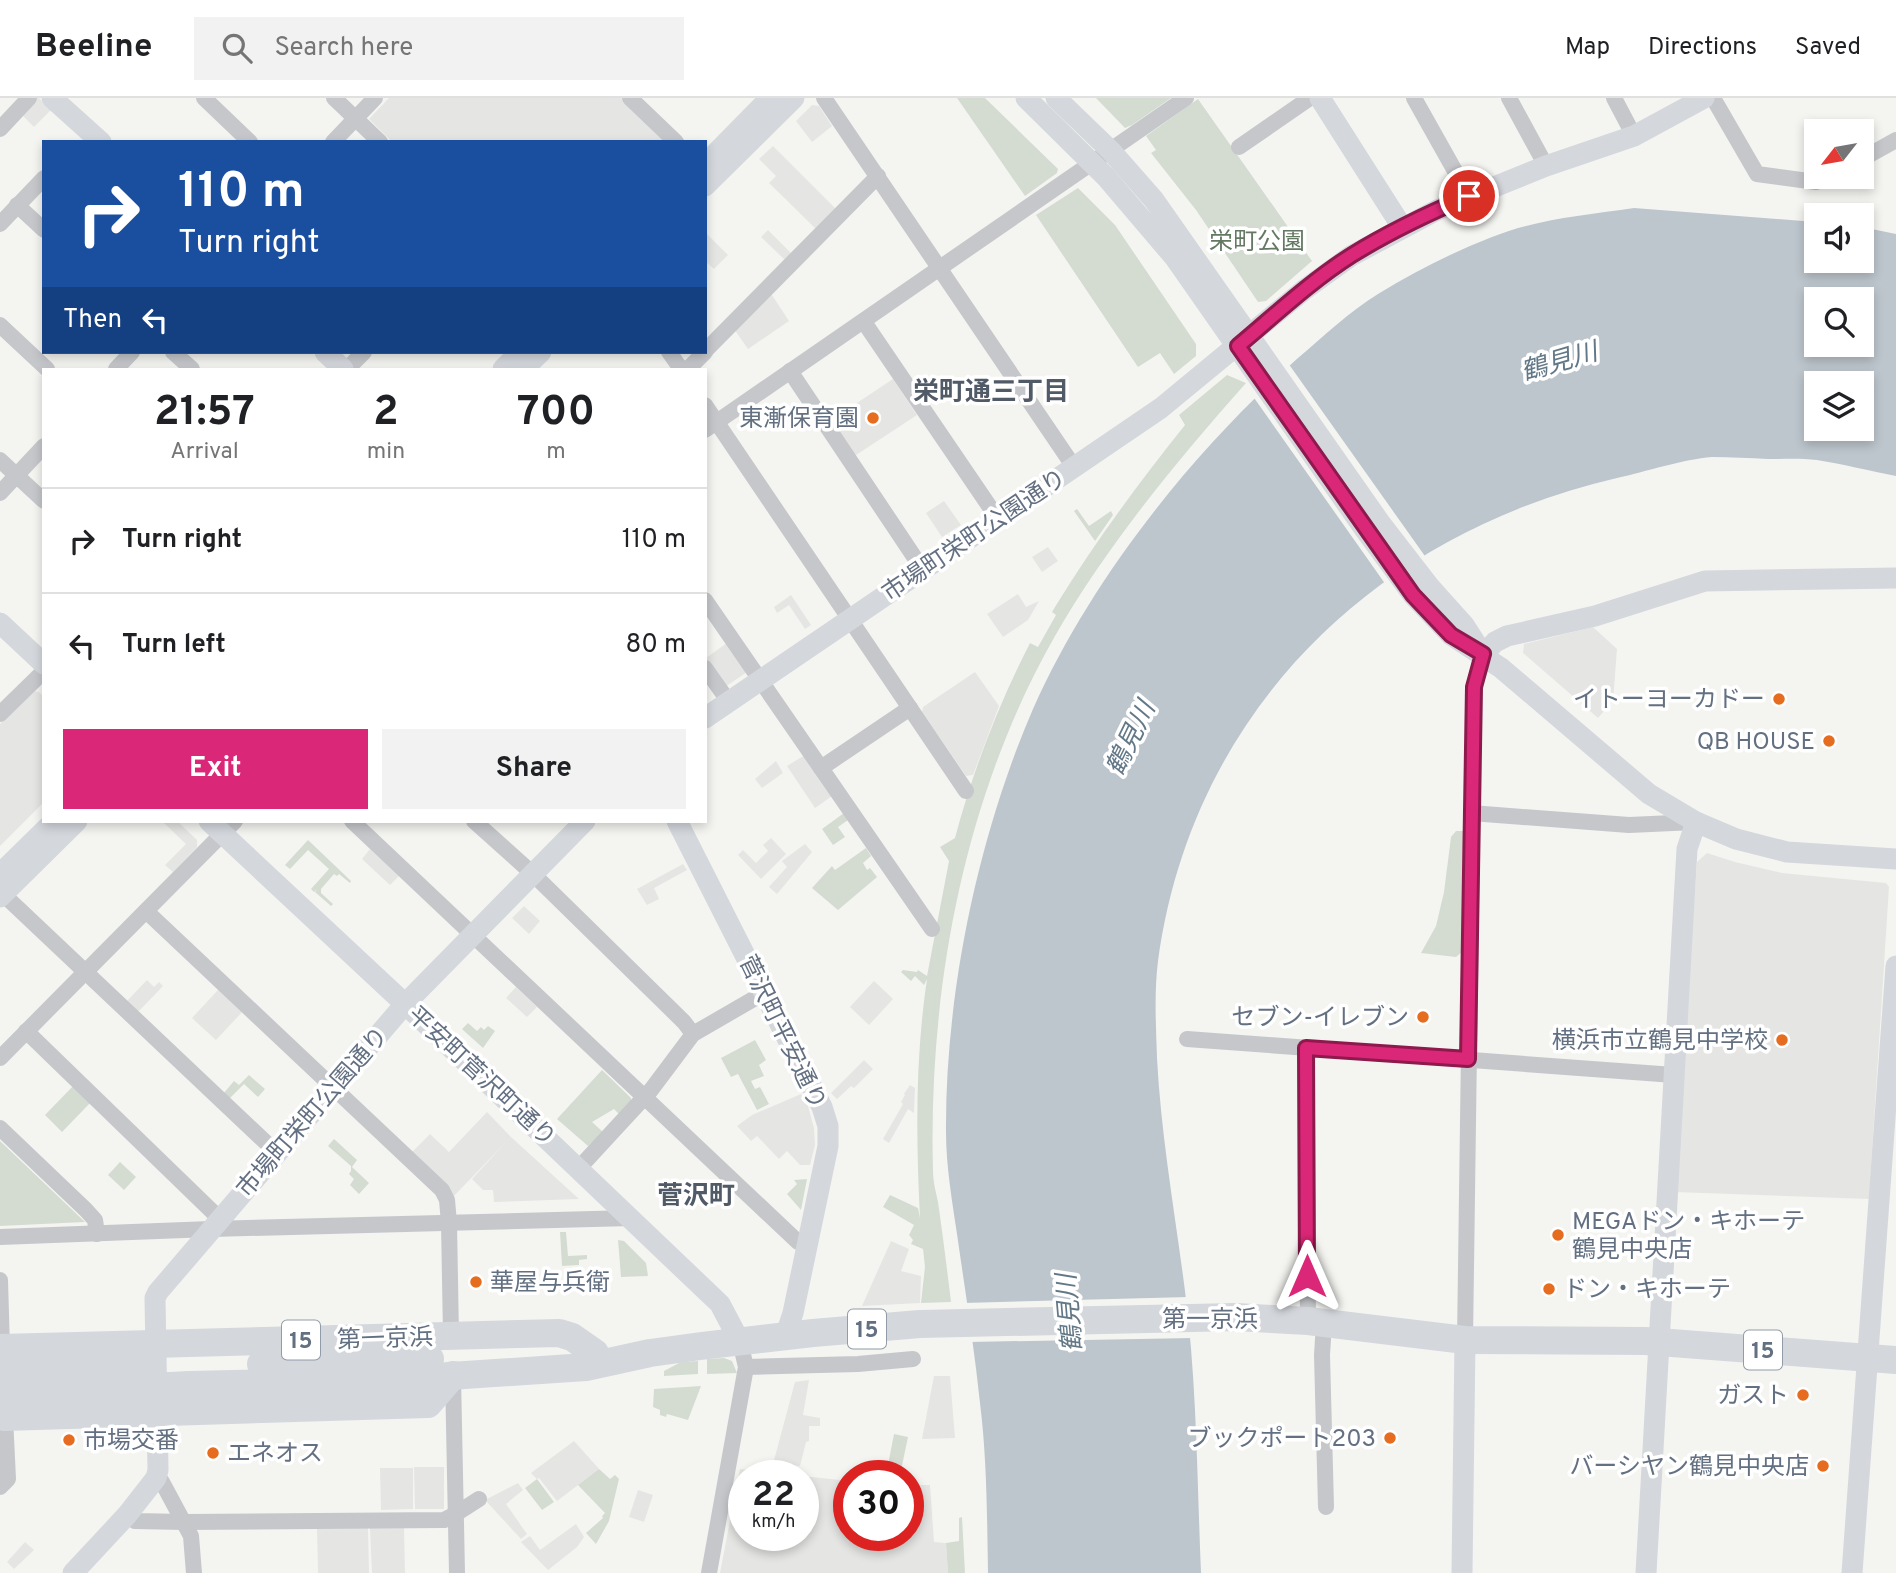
<!DOCTYPE html>
<html lang="en">
<head>
<meta charset="utf-8">
<style>
	body { margin:0; font-family:Overpass,"Noto Sans JP",sans-serif; background:#f2f2f2; color:#202124; height:100vh; display:flex; flex-direction:column; font-size:26px; white-space:nowrap }
	* { box-sizing:border-box; margin:0 }
	p { font-size:23px; color:#757577 }
	.icon { flex:none; width:38px; height:38px; fill:none; stroke:currentColor; stroke-width:2; stroke-linecap:round; stroke-linejoin:round }
	.map { position:relative; flex:1; overflow:hidden }
	.details { position:absolute; left:42px; top:270px; width:665px; height:455px; display:flex; flex-direction:column; background:#fff; border-radius:0px; box-shadow:0 4px 10px #0003 }
	.details>* { flex:none }
	.top-card { position:absolute; left:42px; top:42px; width:665px; height:214px; border-radius:0px; box-shadow:0 4px 10px #0003; background:#1a4fa0; color:#fff; overflow:hidden }
	.needle { width:46px; rotate:239deg }
	.fabs { position:absolute; left:1804px; top:21px; display:grid; gap:14px }
	.fabs a { display:grid; place-items:center; width:70px; height:70px; border-radius:0px; background:#fff; box-shadow:0 4px 10px #0003; font-size:35px }
	.speed { position:absolute; left:728px; top:1362px; display:flex; gap:14px; font-size:35px; font-weight:700; text-align:center }
	.speed>* { display:grid; place-content:center; width:91px; height:91px; border-radius:50%; background:#fff; box-shadow:0 4px 10px #0003; line-height:1 }
	.speed small { font-size:18px; font-weight:400 }
	.speed .limit { border:10px solid #d22; background:#fff; color:#111 }
	.pin { position:absolute; display:grid; place-items:center; width:60px; height:60px; color:#fff; margin:-30px; border:4px solid #fff; border-radius:50%; box-shadow:0 2px 7px #0007 }
	.me { position:absolute; width:77px; margin:-38px; rotate:0deg; stroke-linejoin:round; filter:drop-shadow(0 0 5px #0008) }
	.turn { display:flex; align-items:center; gap:24px; height:147px; padding:0 21px; font-size:32px }
	.turn .icon { width:91px; height:91px; stroke-width:2.5 }
	.turn b { display:block; font-size:49px; line-height:60px }
	.then { display:flex; align-items:center; height:66px; padding:0 21px; background:#0003; gap:14px; font-size:26px }
	.eta { display:flex; justify-content:space-evenly; align-items:center; height:119px; text-align:center }
	.eta b { font-size:42px; font-weight:700; line-height:49px }
	.button { display:flex; gap:14px; margin-top:auto; padding:14px 21px }
	.button a { flex:1; height:80px; border-radius:0px; background:#db2777; color:#fff; font-size:28px; font-weight:700; line-height:80px; text-align:center }
	.button a+a { background:#f2f2f2; color:#202124 }
	ul { padding:0; list-style:none }
	li { display:flex; align-items:center; gap:21px; height:105px; padding:0 21px; border-top:2px solid #e0e0e0 }
	li div { flex:1 }
	li b { display:block; font-size:26px }
	li em { font-style:normal }
	header { display:flex; align-items:center; gap:42px; box-sizing:border-box; height:98px; padding:0 35px; background:#fff; border-bottom:2px solid #e0e0e0 }
	header strong { font-size:33px }
	nav { display:flex; gap:38px; margin-inline-start:auto; font-size:24px }
	.search { width:490px; height:63px; background:#f2f2f2; display:flex; align-items:center; gap:18px; box-sizing:border-box; padding:0 24px; border-radius:0px; color:#757577; font-size:26px }
	.map>svg:first-child { display:block }
	.built { fill:#e5e6e4 }
	.green { fill:#d4dcd2 }
	.water { fill:#bdc6cd; fill-rule:evenodd }
	.pier { fill:#f4f5f1 }
	.lines { fill:none; stroke-linecap:round; stroke-linejoin:round }
	.street { stroke:#c5c7cb; stroke-width:16 }
	.secondary { stroke:#d4d7dc; stroke-width:21 }
	.highway { stroke:#d4d7dc; stroke-width:28 }
	.route-casing { stroke:#8e194d; stroke-width:18 }
	.route { stroke:#db2777; stroke-width:12 }
	.poi-dot { fill:#e66c1f; stroke:#fff; stroke-width:2.5 }
	.labels { text-anchor:middle; stroke-width:7; stroke-linejoin:round; paint-order:stroke }
	.shield { fill:#fff; stroke:#929ba8; stroke-width:2 }
	.shield-label { font-size:23px; font-weight:bold; fill:#637082 }
	.park-label { font-size:24px; fill:#637962; stroke:#fff }
	.poi-label { font-size:24px; fill:#637082; stroke:#fff; text-anchor:end }
	.street-label { font-size:24px; fill:#637082; stroke:#fff }
	.water-label { font-size:26px; font-style:italic; fill:#637887; stroke:#fff }
	.neighbourhood-label { font-size:26px; font-weight:bold; fill:#515a67; stroke:#fff }
</style>
</head>
<body>
<header>
<strong>Beeline</strong>
<div class="search"><svg class="icon" aria-label="search" viewBox="0 0 24 24"><circle cx="10" cy="10" r="6"/><path d="M15 15l6 6"/></svg>Search here</div>
<nav><a>Map</a><a>Directions</a><a>Saved</a></nav>
</header>
<div class="map">
<svg width="1896" height="1475" viewBox="0 0 1896 1475">
	<rect width="100%" height="100%" fill="#f4f5f1"/>
	<g class="built">
		<polygon points="34,0 39,0 51,12 34,29 20,15"/>
		<polygon points="389,0 621,0 667,44 392,44 369,21"/>
		<polygon points="812,7 819,8 832,28 812,44 796,23"/>
		<polygon points="773,48 836,111 816,131 769,85 776,78 759,61"/>
		<polygon points="768,132 792,156 785,162 761,139"/>
		<polygon points="705,134 728,157 714,171 705,163"/>
		<polygon points="770,194 789,223 748,251 734,231"/>
		<polygon points="893,281 917,317 853,359 830,323"/>
		<polygon points="944,403 961,427 942,439 926,415"/>
		<polygon points="1048,449 1058,463 1042,474 1032,459"/>
		<polygon points="1018,496 1026,509 1039,503 1028,522 1003,539 987,516"/>
		<polygon points="791,497 811,527 805,531 789,507 777,515 774,509"/>
		<polygon points="1593,529 1617,551 1613,603 1598,620 1523,555 1524,546"/>
		<polygon points="727,545 747,574 725,589 706,560"/>
		<polygon points="975,574 999,608 973,677 966,678 922,614 923,609"/>
		<polygon points="33,593 39,594 44,599 44,704 0,748 0,626"/>
		<polygon points="805,657 832,698 815,710 787,668"/>
		<polygon points="776,663 783,675 762,690 755,681"/>
		<polygon points="162,723 177,723 197,742 197,749 173,774 165,767 186,746"/>
		<polygon points="771,740 786,756 761,781 738,757 743,752 756,765 768,753 763,747"/>
		<polygon points="805,746 812,754 777,796 769,789 787,769 782,763"/>
		<polygon points="370,751 399,778 390,787 362,761"/>
		<polygon points="1707,755 1735,764 1782,775 1886,785 1889,789 1869,1101 1674,1094 1697,764"/>
		<polygon points="683,766 687,772 654,790 659,801 647,807 637,791"/>
		<polygon points="524,808 540,823 529,836 512,820"/>
		<polygon points="147,882 154,889 159,884 163,888 138,914 127,903"/>
		<polygon points="874,883 893,901 869,927 850,909"/>
		<polygon points="516,889 537,909 527,919 506,900"/>
		<polygon points="219,891 243,913 216,942 192,920"/>
		<polygon points="864,962 873,971 854,990 851,988 837,1001 831,995"/>
		<polygon points="910,987 915,990 914,1015 908,1011 889,1045 883,1041 903,1006 901,1004 905,997 904,996"/>
		<polygon points="801,996 808,1008 814,1030 815,1047 810,1067 800,1067 787,1053 779,1061 757,1038 751,1043 737,1028 752,1017"/>
		<polygon points="487,1014 511,1039 579,1101 494,1104 493,1092 483,1092 472,1081 506,1044 451,1101 411,1055 430,1036 449,1054"/>
		<polygon points="891,1143 909,1151 901,1173 921,1178 920,1205 862,1208"/>
		<polygon points="934,1278 950,1278 955,1340 922,1341"/>
		<polygon points="809,1282 803,1317 820,1320 820,1328 809,1328 809,1343 806,1344 800,1368 773,1366 795,1284"/>
		<polygon points="574,1343 599,1371 557,1403 539,1380 537,1381 531,1375"/>
		<polygon points="414,1369 444,1369 444,1411 415,1411"/>
		<polygon points="380,1370 413,1370 413,1411 381,1412"/>
		<polygon points="740,1371 796,1377 744,1377 744,1437 803,1437 803,1378 849,1383 849,1437 908,1437 908,1387 930,1387 934,1444 946,1445 948,1475 720,1475"/>
		<polygon points="518,1385 523,1392 506,1406 527,1436 521,1441 485,1402"/>
		<polygon points="638,1392 653,1397 644,1424 629,1419"/>
		<polygon points="576,1426 584,1439 577,1449 548,1472 521,1444 530,1438 540,1452"/>
		<polygon points="404,1429 405,1475 372,1475 370,1430"/>
		<polygon points="368,1430 369,1475 318,1475 317,1431"/>
		<polygon points="25,1444 34,1452 14,1471 7,1464"/>
	</g>
	<g class="green">
		<polygon points="957,0 985,0 1058,71 1057,75 1025,98"/>
		<polygon points="1096,0 1171,0 1132,27 1125,30"/>
		<polygon points="1198,1 1312,163 1266,203 1258,204 1196,112 1151,55 1156,52 1146,38"/>
		<polygon points="1078,90 1115,127 1196,246 1196,258 1174,276 1160,255 1138,269 1036,117"/>
		<path d="M1227 277 1246 285C1176 364 1108 446 1055 538 964 697 928 892 933 1073 933 1084 936 1094 938 1104 943 1138 947 1171 951 1204L921 1205 925 1169 923 1151 911 1146 913 1142 909 1137 914 1127 883 1109 890 1097 918 1110 920 1120C916 1040 915 961 927 881L924 887 915 878 911 883 901 874 903 872 917 874 918 872 927 878 949 763 940 749 955 740C973 672 998 608 1030 545L1038 549 1056 517 1052 514 1055 509C1094 445 1138 386 1185 327L1179 317Z"/>
		<polygon points="1077,411 1089,428 1111,413 1113,417 1095,443 1074,413"/>
		<polygon points="844,715 848,722 838,729 845,739 833,747 822,731"/>
		<polygon points="1456,733 1465,733 1462,854 1456,859 1421,855 1436,828 1444,794 1451,739"/>
		<polygon points="308,742 351,783 350,785 339,776 337,778 334,776 321,791 321,795 333,806 331,808 315,794 317,791 314,794 311,791 329,771 308,752 290,771 285,767"/>
		<polygon points="866,750 871,758 863,765 867,772 870,770 877,779 838,812 812,790 832,768 835,772"/>
		<polygon points="468,925 477,933 481,929 484,932 488,928 495,933 483,950 462,931"/>
		<polygon points="755,942 766,962 759,967 764,978 751,983 755,991 760,989 769,1006 757,1012 738,976 731,979 721,960"/>
		<polygon points="602,972 631,1000 631,1004 619,1016 614,1011 592,1024 603,1034 588,1048 557,1021"/>
		<polygon points="249,977 265,991 258,999 244,986 229,1001 223,996 234,983 239,987"/>
		<polygon points="75,986 92,1003 62,1034 45,1017"/>
		<polygon points="334,1041 357,1062 352,1069 369,1085 359,1096 350,1087 354,1081 349,1076 351,1073 351,1068 328,1048"/>
		<polygon points="0,1043 85,1124 0,1128"/>
		<polygon points="120,1064 136,1079 124,1092 108,1077"/>
		<polygon points="807,1081 801,1112 787,1096 797,1086 794,1082"/>
		<polygon points="560,1134 566,1134 568,1158 587,1157 587,1161 579,1162 579,1167 562,1168"/>
		<polygon points="618,1142 624,1143 646,1165 648,1178 621,1179"/>
		<polygon points="724,1260 732,1263 737,1275 707,1276 707,1261"/>
		<polygon points="698,1263 698,1276 664,1278 664,1273 681,1264"/>
		<polygon points="701,1288 688,1322 667,1316 666,1319 660,1317 660,1312 653,1309 654,1291"/>
		<polygon points="894,1336 908,1339 900,1377 886,1377"/>
		<polygon points="599,1371 610,1381 615,1377 619,1381 609,1423 596,1446 586,1435 603,1420 602,1418 605,1415 578,1387"/>
		<polygon points="537,1381 554,1404 542,1412 525,1390"/>
		<polygon points="962,1419 965,1475 948,1475 946,1445 959,1443 959,1420"/>
	</g>
	<path class="water" d="M1634 110 1816 124V163H1862V129L1896 136V378C1870 373 1843 366 1817 362 1801 360 1784 361 1768 361 1750 360 1730 359 1712 359 1684 361 1645 374 1617 380 1375 436 1192 613 1158 863 1154 895 1156 928 1157 960 1161 1038 1175 1115 1185 1193 1197 1286 1197 1381 1201 1475H988C987 1419 987 1361 980 1305 974 1248 965 1192 957 1136 952 1102 946 1068 946 1034 945 896 978 738 1033 611 1091 481 1192 354 1298 260 1324 238 1349 214 1378 196 1414 174 1453 154 1492 139 1536 121 1587 117 1634 110ZM1816 201H1862V247H1816ZM1816 285H1862V331H1816Z"/>
	<g class="pier">
		<polygon points="1288,265 1427,461 1386,487 1252,297"/>
		<polygon points="1189,1199 1193,1240 968,1244 963,1205"/>
	</g>
	<g class="lines">
		<g class="street">
			<polyline points="204,0 250,44"/>
			<polyline points="334,0 380,44"/>
			<polyline points="630,0 676,44"/>
			<polyline points="824,0 1074,369"/>
			<polyline points="1414,0 1469,98"/>
			<polyline points="1509,0 1546,68"/>
			<polyline points="1614,0 1634,38"/>
			<polyline points="1713,0 1757,76 1816,84 1829,79"/>
			<polyline points="0,31 29,0"/>
			<polyline points="333,44 375,0"/>
			<polyline points="1239,49 1310,0"/>
			<polyline points="1862,61 1896,42"/>
			<polyline points="17,107 44,132"/>
			<polyline points="0,126 44,80"/>
			<polyline points="864,224 998,421"/>
			<polyline points="0,227 47,271"/>
			<polyline points="705,253 878,78"/>
			<polyline points="173,254 192,271"/>
			<polyline points="669,254 681,271"/>
			<polyline points="116,271 132,254"/>
			<polyline points="347,271 364,254"/>
			<polyline points="688,271 705,254"/>
			<polyline points="790,273 923,472"/>
			<polyline points="705,307 966,693"/>
			<polyline points="705,332 1186,0"/>
			<polyline points="0,362 44,403"/>
			<polyline points="0,395 44,348"/>
			<polyline points="705,502 932,831"/>
			<polyline points="705,570 729,604"/>
			<polyline points="0,616 44,573"/>
			<polyline points="821,670 910,610"/>
			<polyline points="1471,715 1629,727 1695,724"/>
			<polyline points="352,723 798,1144 807,1147"/>
			<polyline points="474,723 533,776 684,924 693,936"/>
			<polyline points="3,796 277,1055"/>
			<polyline points="146,813 442,1092 447,1102 449,1125 451,1238"/>
			<polyline points="26,933 220,1121"/>
			<polyline points="1187,941 1674,977"/>
			<polyline points="1306,949 1308,1223"/>
			<polyline points="0,960 235,723"/>
			<polyline points="0,1030 86,1112 95,1122 97,1136"/>
			<polyline points="579,1070 651,992 693,936 764,895"/>
			<polyline points="0,1139 211,1131 631,1120"/>
			<polyline points="0,1182 2,1250"/>
			<polyline points="1324,1225 1322,1257 1326,1409"/>
			<polyline points="1465,1242 1474,589 1483,557"/>
			<polyline points="746,1269 858,1266 913,1261"/>
			<polyline points="453,1278 457,1475"/>
			<polyline points="156,1380 162,1384 191,1438 194,1475"/>
			<polyline points="0,1389 8,1381 5,1319"/>
			<polyline points="127,1417 135,1423 184,1424 444,1422 454,1417 479,1401"/>
			<polyline points="709,1475 746,1269 740,1244"/>
		</g>
		<g class="secondary">
			<polyline points="52,0 101,44"/>
			<polyline points="1026,0 1106,79 1175,160 1365,432 1413,497 1451,537 1501,570 1649,696 1696,724 1736,741 1787,754 1896,761"/>
			<polyline points="1056,0 1111,53 1154,102 1381,426 1429,488 1464,527 1480,552"/>
			<polyline points="1320,0 1402,129"/>
			<polyline points="705,66 770,0"/>
			<polyline points="705,88 794,0"/>
			<polyline points="325,254 343,271"/>
			<polyline points="503,271 520,254"/>
			<polyline points="523,271 541,254"/>
			<polyline points="0,525 44,566"/>
			<polyline points="1483,557 1495,544 1507,538 1595,518 1705,483 1896,480"/>
			<polyline points="705,620 1161,310 1304,192 1351,158 1437,112 1546,68 1634,38 1704,0"/>
			<polyline points="209,723 405,906 720,1206 740,1244"/>
			<polyline points="677,723 822,1009 828,1028 828,1048 793,1215 785,1239"/>
			<polyline points="0,776 54,723"/>
			<polyline points="0,799 77,723"/>
			<polyline points="73,1475 127,1417 156,1380 158,1372 155,1200 158,1194 405,906 585,723"/>
			<polyline points="1462,1475 1465,1242"/>
			<polyline points="1646,1475 1687,751 1696,724"/>
			<polyline points="1852,1475 1896,868"/>
		</g>
		<g class="highway">
			<polyline points="0,1250 559,1235 572,1239 595,1255"/>
			<polyline points="261,1266 430,1261"/>
			<polyline points="0,1272 140,1272"/>
			<polyline points="0,1297 189,1287 375,1283 586,1269 650,1255 701,1248 813,1235 920,1226 1236,1219 1308,1223 1465,1242 1645,1243 1896,1262"/>
			<polyline points="0,1314 5,1319 428,1306 453,1277"/>
		</g>
	</g>
	<g class="lines">
		<defs>
			<path id="route" d="M1307 1178 1306 950 1468 961 1474 589 1483 556 1451 537 1413 497 1238 248C1275 217 1311 183 1352 157 1389 134 1429 115 1469 98"/>
		</defs>
		<use href="#route" class="route-casing"/>
		<use href="#route" class="route"/>
	</g>
	<g class="poi-dot">
		<circle cx="873" cy="320" r="7"/>
		<circle cx="1779" cy="601" r="7"/>
		<circle cx="1829" cy="643" r="7"/>
		<circle cx="1423" cy="919" r="7"/>
		<circle cx="1782" cy="942" r="7"/>
		<circle cx="1558" cy="1137" r="7"/>
		<circle cx="476" cy="1184" r="7"/>
		<circle cx="1549" cy="1191" r="7"/>
		<circle cx="1803" cy="1297" r="7"/>
		<circle cx="1390" cy="1340" r="7"/>
		<circle cx="69" cy="1342" r="7"/>
		<circle cx="213" cy="1355" r="7"/>
		<circle cx="1823" cy="1368" r="7"/>
	</g>
	<g class="labels">
		<g class="shield">
			<rect x="848" y="1211.5" width="38" height="39" rx="5"/>
			<rect x="282" y="1222.5" width="38" height="39" rx="5"/>
			<rect x="1744" y="1232.5" width="38" height="39" rx="5"/>
		</g>
		<g class="shield-label">
			<text x="867" y="1239">15</text>
			<text x="301" y="1250">15</text>
			<text x="1763" y="1260">15</text>
		</g>
		<g class="park-label">
			<text x="1257" y="151">栄町公園</text>
		</g>
		<g class="poi-label">
			<text x="859" y="328">東漸保育園</text>
			<text x="1765" y="609">イトーヨーカドー</text>
			<text x="1815" y="651">QB HOUSE</text>
			<text x="1409" y="927">セブン-イレブン</text>
			<text x="1768" y="950">横浜市立鶴見中学校</text>
			<text x="1572" y="1131" text-anchor="start">MEGAドン・キホーテ<tspan x="1572" dy="28">鶴見中央店</tspan></text>
			<text x="490" y="1192" text-anchor="start">華屋与兵衛</text>
			<text x="1563" y="1199" text-anchor="start">ドン・キホーテ</text>
			<text x="1789" y="1305">ガスト</text>
			<text x="1376" y="1348">ブックポート203</text>
			<text x="83" y="1350" text-anchor="start">市場交番</text>
			<text x="227" y="1363" text-anchor="start">エネオス</text>
			<text x="1809" y="1376">バーシヤン鶴見中央店</text>
		</g>
		<g class="street-label">
			<text transform="translate(974 437) rotate(-34)" y="8">市場町栄町公園通り</text>
			<text transform="translate(783 934) rotate(64)" y="8">菅沢町平安通り</text>
			<text transform="translate(482 978) rotate(43)" y="8">平安町菅沢町通り</text>
			<text transform="translate(312 1014) rotate(-49)" y="8">市場町栄町公園通り</text>
			<text x="1210" y="1229">第一京浜</text>
			<text transform="translate(385 1240) rotate(-2)" y="8">第一京浜</text>
		</g>
		<g class="water-label">
			<text transform="translate(1559 263) rotate(-16)" y="9">鶴見川</text>
			<text transform="translate(1130 640) rotate(-64)" y="9">鶴見川</text>
			<text transform="translate(1069 1215) rotate(-95)" y="9">鶴見川</text>
		</g>
		<g class="neighbourhood-label">
			<text x="991" y="302">栄町通三丁目</text>
			<text x="696" y="1106">菅沢町</text>
		</g>
	</g>
</svg>
<div class="fabs">
<a><svg class="needle" viewBox="-14 -14 28 28"><path d="M0-13l5 13h-10z" fill="#e53935"/><path d="M0 13l5-13h-10z" fill="#757577"/></svg></a>
<a><svg class="icon" aria-label="sound" viewBox="0 0 24 24"><path d="M4 9h4l5-4v14l-5-4H4zM17 9q2 3 0 6"/></svg></a>
<a><svg class="icon" aria-label="search" viewBox="0 0 24 24"><circle cx="10" cy="10" r="6"/><path d="M15 15l6 6"/></svg></a>
<a><svg class="icon" aria-label="layers" viewBox="0 0 24 24"><path d="M12 4l9 5-9 5-9-5zM3 14l9 5 9-5"/></svg></a>
</div>
<div class="speed"><div>22<small>km/h</small></div><div class="limit">30</div></div>
<div class="pin" style="left:1469px;top:98px;background:#d93025"><svg class="icon" aria-label="arrive" viewBox="0 0 24 24"><path d="M6 21V4h12l-3 4 3 4H6"/></svg></div>
<svg class="me" style="left:1307px;top:1178px" viewBox="-20 -20 40 40"><path d="M0-17L14 15 0 8-14 15z" fill="#db2777" stroke="#fff" stroke-width="4"/></svg>
<div class="top-card">
<div class="turn"><svg class="icon" aria-label="right" viewBox="0 0 24 24"><path d="M7 20v-9h11M14 6l5 5-5 5"/></svg><div><b>110 m</b>Turn right</div></div>
<div class="then">Then<svg class="icon" aria-label="left" viewBox="0 0 24 24"><path d="M17 20v-9H6M10 6l-5 5 5 5"/></svg></div>
</div>
<section class="details">
<div class="eta">
<div><b>21:57</b><p>Arrival</p></div>
<div><b>2</b><p>min</p></div>
<div><b>700</b><p>m</p></div>
</div>
<ul>
<li><svg class="icon" aria-label="right" viewBox="0 0 24 24"><path d="M7 20v-9h11M14 6l5 5-5 5"/></svg><div><b>Turn right</b></div><em>110 m</em></li>
<li><svg class="icon" aria-label="left" viewBox="0 0 24 24"><path d="M17 20v-9H6M10 6l-5 5 5 5"/></svg><div><b>Turn left</b></div><em>80 m</em></li>
</ul>
<div class="button"><a>Exit</a><a>Share</a></div>
</section>
</div>
</body>
</html>
